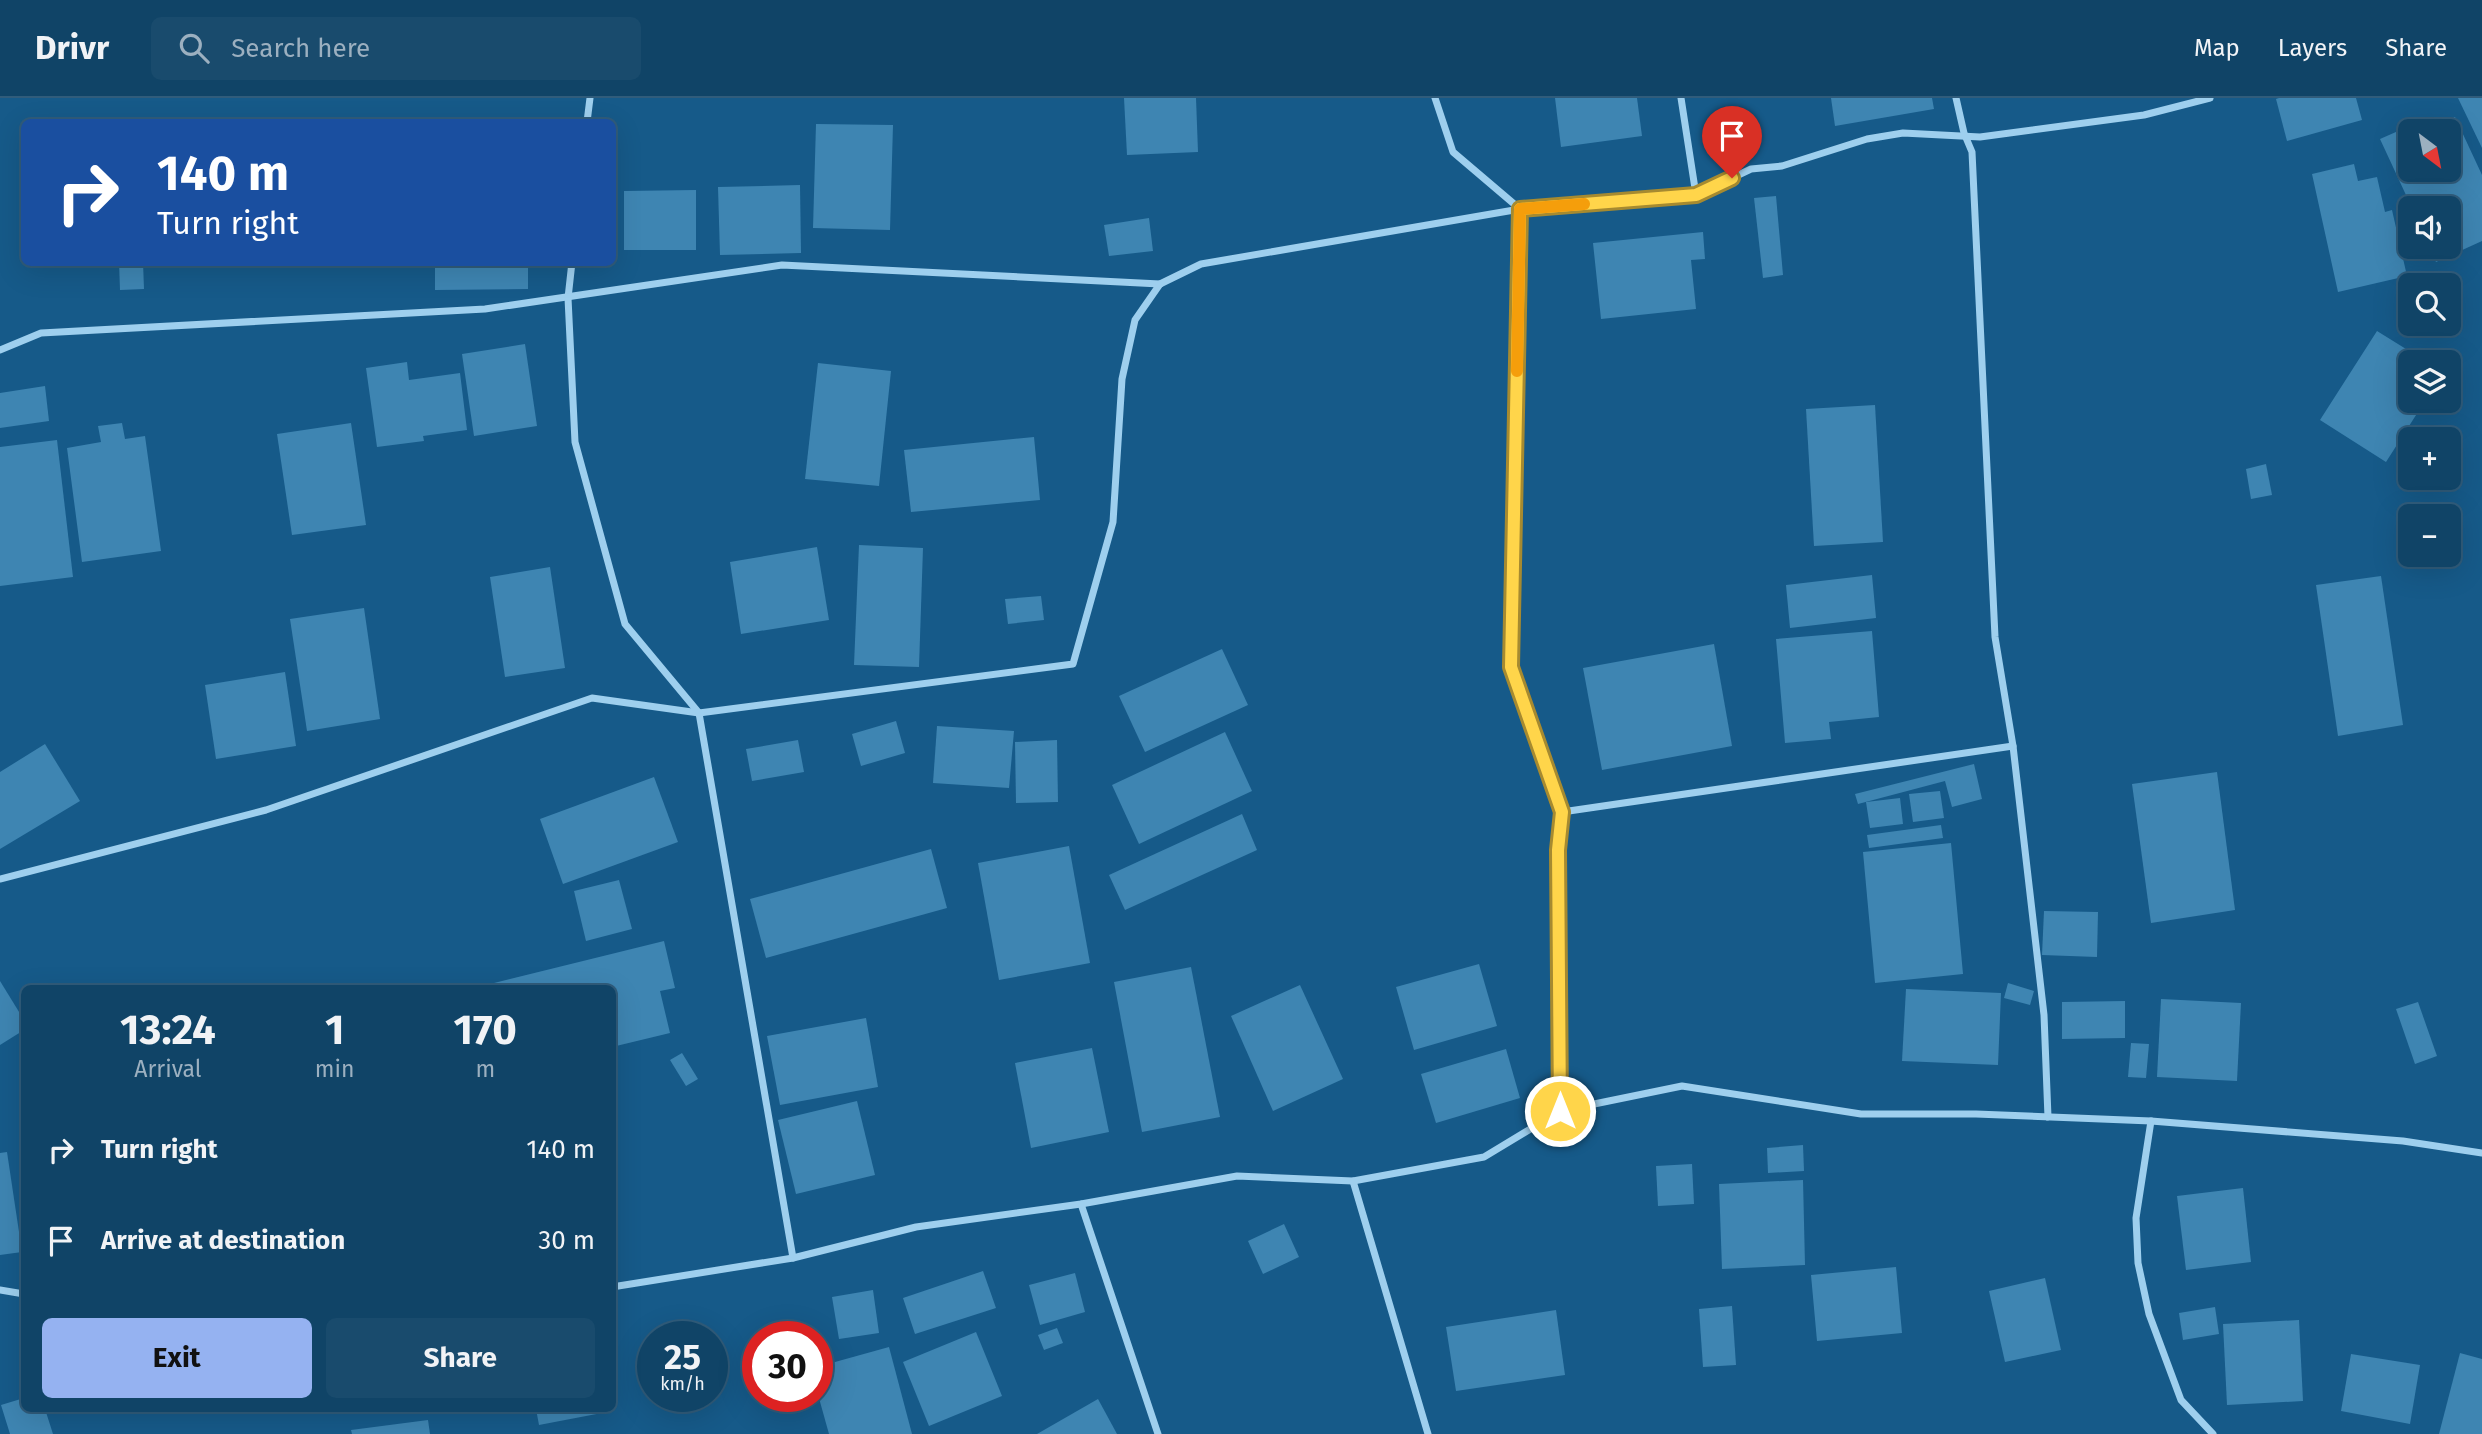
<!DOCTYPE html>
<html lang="en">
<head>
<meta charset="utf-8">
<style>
	body { margin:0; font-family:"Fira Sans",sans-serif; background:#194b6d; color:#f1f3f6; height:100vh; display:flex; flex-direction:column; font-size:26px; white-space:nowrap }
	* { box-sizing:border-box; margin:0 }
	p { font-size:23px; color:#9cb0c0 }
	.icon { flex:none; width:38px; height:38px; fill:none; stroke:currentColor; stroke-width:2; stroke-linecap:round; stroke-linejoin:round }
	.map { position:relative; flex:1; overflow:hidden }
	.sheet { position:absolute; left:21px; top:887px; width:595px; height:427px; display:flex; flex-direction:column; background:#104467; border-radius:10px; box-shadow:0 7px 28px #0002,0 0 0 2px #305c7b }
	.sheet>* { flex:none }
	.top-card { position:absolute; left:21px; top:21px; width:595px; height:147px; border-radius:10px; box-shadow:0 7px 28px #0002,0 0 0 2px #305c7b; background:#1a4fa0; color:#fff; overflow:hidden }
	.needle { width:46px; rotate:148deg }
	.buttons { position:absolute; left:2398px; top:21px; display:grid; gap:14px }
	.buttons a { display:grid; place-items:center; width:63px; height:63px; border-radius:10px; background:#104467; box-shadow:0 7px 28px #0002,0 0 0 2px #305c7b; font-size:35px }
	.speed { position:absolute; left:637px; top:1223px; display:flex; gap:14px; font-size:35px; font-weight:700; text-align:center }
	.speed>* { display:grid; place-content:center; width:91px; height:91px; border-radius:50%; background:#104467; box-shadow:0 7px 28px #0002,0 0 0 2px #305c7b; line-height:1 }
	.speed small { font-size:18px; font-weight:400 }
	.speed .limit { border:10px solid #d22; background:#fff; color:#111 }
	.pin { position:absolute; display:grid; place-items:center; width:60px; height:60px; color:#fff; margin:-72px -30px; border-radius:50% 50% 50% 0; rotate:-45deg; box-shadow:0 0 7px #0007 }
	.pin .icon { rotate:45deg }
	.me { position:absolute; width:77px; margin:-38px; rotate:0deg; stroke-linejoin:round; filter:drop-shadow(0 0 5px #0008) }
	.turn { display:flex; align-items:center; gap:24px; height:147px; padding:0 21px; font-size:32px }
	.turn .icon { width:91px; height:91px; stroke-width:2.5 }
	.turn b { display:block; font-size:49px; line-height:60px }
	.eta { display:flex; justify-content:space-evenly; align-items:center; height:119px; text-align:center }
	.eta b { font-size:42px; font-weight:700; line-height:49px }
	.button { display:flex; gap:14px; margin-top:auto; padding:14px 21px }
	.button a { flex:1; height:80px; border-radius:10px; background:#95b2f1; color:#111; font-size:28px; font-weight:700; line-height:80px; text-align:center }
	.button a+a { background:#194b6d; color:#f1f3f6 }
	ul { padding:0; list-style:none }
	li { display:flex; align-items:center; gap:21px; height:91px; padding:0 21px }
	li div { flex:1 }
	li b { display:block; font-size:26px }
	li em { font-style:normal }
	header { display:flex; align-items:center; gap:42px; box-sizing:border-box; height:98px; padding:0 35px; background:#104467; border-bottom:2px solid #305c7b }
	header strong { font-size:33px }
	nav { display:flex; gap:38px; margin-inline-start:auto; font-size:24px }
	.search { width:490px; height:63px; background:#194b6d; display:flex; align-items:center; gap:18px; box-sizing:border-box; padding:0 24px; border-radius:10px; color:#9cb0c0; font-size:26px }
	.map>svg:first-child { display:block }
	.building { fill:#3e85b2; fill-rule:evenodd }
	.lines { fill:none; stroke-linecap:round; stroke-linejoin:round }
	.street { stroke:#9ecfee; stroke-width:7 }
	.route-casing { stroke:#a68a30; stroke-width:18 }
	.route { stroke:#ffd54a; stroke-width:12 }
	.slow { stroke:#f59e0b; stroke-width:12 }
</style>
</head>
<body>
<header>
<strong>Drivr</strong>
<div class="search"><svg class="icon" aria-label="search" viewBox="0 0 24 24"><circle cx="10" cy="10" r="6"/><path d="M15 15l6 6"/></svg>Search here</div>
<nav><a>Map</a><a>Layers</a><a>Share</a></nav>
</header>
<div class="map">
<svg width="2482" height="1336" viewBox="0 0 2482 1336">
	<rect width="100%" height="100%" fill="#165a89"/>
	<g class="building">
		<polygon points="1124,0 1196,0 1198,54 1127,57"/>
		<polygon points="1555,0 1637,0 1642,38 1561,49"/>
		<polygon points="1831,0 1932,0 1934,11 1835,28"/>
		<polygon points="2279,0 2356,0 2362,22 2287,43 2276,1"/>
		<polygon points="2458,0 2482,0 2482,50"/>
		<path d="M2430 19 2435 29 2455 19 2482 77V143L2436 164 2429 149H2448V110H2412L2380 41ZM2410 33H2448V72H2410Z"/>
		<polygon points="816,26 893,27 890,132 813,130"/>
		<polygon points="2354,66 2358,83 2377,79 2385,114 2392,112 2407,178 2338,194 2312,76"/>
		<polygon points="800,87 801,155 720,157 718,89"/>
		<polygon points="696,92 696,152 624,152 624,93"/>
		<polygon points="1776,98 1783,177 1763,180 1754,100"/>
		<polygon points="1149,120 1153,153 1109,158 1104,127"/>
		<polygon points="1703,134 1705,161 1691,162 1696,211 1601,221 1593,145"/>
		<polygon points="119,164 143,164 144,191 120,192"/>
		<polygon points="435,164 528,164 528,191 435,192"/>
		<polygon points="2377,233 2427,264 2410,264 2410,303 2425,303 2386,364 2320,322"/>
		<polygon points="525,246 537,328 474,338 462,256"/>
		<polygon points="407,264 409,282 460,275 467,332 423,338 424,343 377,349 366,270"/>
		<polygon points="818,265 891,273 879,388 805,381"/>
		<polygon points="45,288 49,323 0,330 0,295"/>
		<polygon points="1875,307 1883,444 1814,448 1806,311"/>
		<polygon points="122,325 125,341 145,338 161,453 82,464 67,350 101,344 98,328"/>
		<polygon points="351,325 366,427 292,437 277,336"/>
		<polygon points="1034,339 1040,402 911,414 904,352"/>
		<polygon points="57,342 73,479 0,488 0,349"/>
		<polygon points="2266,366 2272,397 2251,401 2246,371"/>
		<polygon points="859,447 923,450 919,569 854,567"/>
		<polygon points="817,449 829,522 741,536 730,464"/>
		<polygon points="550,469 565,570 505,579 490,479"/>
		<polygon points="1872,477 1876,520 1790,530 1786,487"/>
		<polygon points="2381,478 2403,627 2338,638 2316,487"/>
		<polygon points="1041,498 1044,522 1008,526 1005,501"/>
		<polygon points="364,510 380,621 307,633 290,521"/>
		<polygon points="1872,533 1879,619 1829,624 1831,641 1785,645 1776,541"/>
		<polygon points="1714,546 1732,648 1602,672 1583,570"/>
		<polygon points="1222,551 1248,607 1145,654 1119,598"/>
		<polygon points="285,574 296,648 216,661 205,587"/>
		<polygon points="896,623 905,655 861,668 852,636"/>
		<polygon points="937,628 1014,633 1009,690 933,685"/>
		<polygon points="1225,634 1252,693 1139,746 1112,687"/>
		<polygon points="798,642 804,674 752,683 746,651"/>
		<polygon points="1057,642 1058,704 1016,705 1015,644"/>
		<polygon points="45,646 80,703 0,751 0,674"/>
		<polygon points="1974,666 1982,701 1952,709 1945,683 1858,706 1855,696"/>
		<polygon points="2217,674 2235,812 2151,825 2132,686"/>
		<polygon points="654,679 678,744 563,786 540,721"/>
		<polygon points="1940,693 1944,720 1913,724 1909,696"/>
		<polygon points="1900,700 1903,726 1870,730 1866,704"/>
		<polygon points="1242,716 1257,752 1125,812 1109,777"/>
		<polygon points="1941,727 1943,740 1869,750 1867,737"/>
		<polygon points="1951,745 1963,876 1875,885 1863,754"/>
		<polygon points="1069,748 1090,865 999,882 978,765"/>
		<polygon points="931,751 947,810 766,860 750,801"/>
		<polygon points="619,782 632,831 586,843 574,793"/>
		<polygon points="2044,813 2098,814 2097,859 2042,857"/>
		<polygon points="664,843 675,890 660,893 670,935 612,949 612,891 470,891"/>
		<polygon points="1479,866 1497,928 1414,952 1396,889"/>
		<polygon points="1191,869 1220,1019 1142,1034 1114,884"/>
		<polygon points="0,883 24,922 24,932 0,947"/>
		<polygon points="2008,885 2034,893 2030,907 2004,900"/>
		<polygon points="1300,887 1343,981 1273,1013 1231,918"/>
		<polygon points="1906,891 2001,895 1998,967 1902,963"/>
		<polygon points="2161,901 2241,905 2237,983 2157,979"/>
		<polygon points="2125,903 2125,940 2062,941 2062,904"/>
		<polygon points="2418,904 2437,958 2415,966 2396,911"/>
		<polygon points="866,920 878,989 780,1007 767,938"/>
		<polygon points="2131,945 2149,946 2146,980 2128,979"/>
		<polygon points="1092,950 1109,1034 1031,1050 1015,965"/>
		<polygon points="1506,951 1520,1000 1436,1025 1421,976"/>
		<polygon points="682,955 698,981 686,988 670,962"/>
		<polygon points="857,1003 875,1077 796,1096 778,1022"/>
		<polygon points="1803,1047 1804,1073 1768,1075 1767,1050"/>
		<polygon points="7,1054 22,1154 0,1157 0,1055"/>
		<polygon points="1692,1066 1694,1106 1658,1108 1656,1068"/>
		<polygon points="1803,1082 1805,1167 1722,1171 1719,1086"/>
		<polygon points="2243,1090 2251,1164 2186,1172 2177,1098"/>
		<polygon points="1284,1126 1299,1159 1263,1176 1248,1143"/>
		<polygon points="1896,1169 1902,1235 1817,1243 1811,1177"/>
		<polygon points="983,1173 996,1210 915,1236 903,1200"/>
		<polygon points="1075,1175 1085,1214 1040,1227 1029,1187"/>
		<polygon points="2045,1180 2061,1252 2005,1264 1989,1193"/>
		<polygon points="873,1192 879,1235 839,1241 832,1199"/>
		<polygon points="1732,1208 1736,1267 1703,1269 1699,1211"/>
		<polygon points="2215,1209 2219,1236 2183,1242 2179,1215"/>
		<polygon points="1556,1212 1565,1277 1456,1293 1446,1229"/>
		<polygon points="2299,1222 2303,1303 2227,1307 2223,1226"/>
		<polygon points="1057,1230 1063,1245 1044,1252 1038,1237"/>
		<polygon points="976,1234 1002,1298 929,1328 903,1264"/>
		<polygon points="889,1249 912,1336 829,1336 817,1293 817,1269"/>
		<polygon points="2460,1255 2482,1261 2482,1336 2439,1336"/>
		<polygon points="2351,1256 2420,1267 2410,1326 2341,1313"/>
		<polygon points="24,1300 24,1311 45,1311 53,1336 10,1336 1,1307"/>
		<polygon points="1098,1301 1117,1336 1037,1336"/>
		<polygon points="536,1311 607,1311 607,1314 539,1327"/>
		<polygon points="428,1322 430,1336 352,1336 351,1332"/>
	</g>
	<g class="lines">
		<g class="street">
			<polyline points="1435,0 1453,54 1520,111 1511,569 1562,714 1558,753 1560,1013"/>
			<polyline points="1681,0 1696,97"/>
			<polyline points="1956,0 1964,35 1972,54 1995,539 2013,648 2044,917 2048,1019"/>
			<polyline points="587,24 590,0"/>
			<polyline points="572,164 568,200 575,344 625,526 699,615 793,1160"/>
			<polyline points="0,252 41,235 485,211 782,167 1160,186"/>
			<polyline points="1562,714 2013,648"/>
			<polyline points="0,781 266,712 592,600 699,615 1073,566 1113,424 1122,281 1135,222 1160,186 1201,166 1520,111 1696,97 1751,71 1782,68 1867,41 1903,35 1980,39 2144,17 2210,0"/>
			<polyline points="2151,1023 2136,1120 2138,1165 2149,1216 2181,1302 2213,1336"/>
			<polyline points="1353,1083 1428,1336"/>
			<polyline points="1081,1106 1158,1336"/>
			<polyline points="612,1189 793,1160 916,1129 1081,1106 1237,1078 1353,1083 1484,1059 1560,1013 1682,988 1861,1016 1976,1016 2151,1023 2403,1043 2482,1055"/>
			<polyline points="0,1192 24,1196"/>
		</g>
	</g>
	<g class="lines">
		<defs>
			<polyline id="route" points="1560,1013 1558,752 1562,714 1511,569 1520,111 1696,97 1732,80"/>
		</defs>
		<use href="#route" class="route-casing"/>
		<use href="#route" class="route"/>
		<polyline class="slow" points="1517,273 1520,111 1584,106"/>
	</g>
</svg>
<div class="buttons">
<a><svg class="needle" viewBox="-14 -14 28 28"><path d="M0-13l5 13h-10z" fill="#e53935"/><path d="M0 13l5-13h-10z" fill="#9cb0c0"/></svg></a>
<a><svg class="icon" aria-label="sound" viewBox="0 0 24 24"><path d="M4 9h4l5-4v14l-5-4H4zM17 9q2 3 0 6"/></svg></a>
<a><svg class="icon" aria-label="search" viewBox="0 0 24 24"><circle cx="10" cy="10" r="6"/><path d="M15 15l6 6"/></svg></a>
<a><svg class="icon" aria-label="layers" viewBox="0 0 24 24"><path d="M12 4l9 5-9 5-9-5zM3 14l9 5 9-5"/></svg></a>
<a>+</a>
<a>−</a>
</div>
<div class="speed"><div>25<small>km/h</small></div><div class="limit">30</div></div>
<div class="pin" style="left:1732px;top:80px;background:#d93025"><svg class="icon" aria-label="arrive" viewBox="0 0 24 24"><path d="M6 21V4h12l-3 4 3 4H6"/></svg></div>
<svg class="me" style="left:1560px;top:1013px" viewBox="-20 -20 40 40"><circle r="17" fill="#ffd54a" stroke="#fff" stroke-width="3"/><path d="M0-11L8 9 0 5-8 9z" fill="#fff"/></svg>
<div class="top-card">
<div class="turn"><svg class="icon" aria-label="right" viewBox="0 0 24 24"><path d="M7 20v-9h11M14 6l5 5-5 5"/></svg><div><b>140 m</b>Turn right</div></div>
</div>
<section class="sheet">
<div class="eta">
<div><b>13:24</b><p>Arrival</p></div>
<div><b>1</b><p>min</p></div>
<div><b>170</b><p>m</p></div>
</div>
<ul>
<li><svg class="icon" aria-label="right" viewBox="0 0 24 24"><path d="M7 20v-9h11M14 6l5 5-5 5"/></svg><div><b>Turn right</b></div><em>140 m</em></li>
<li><svg class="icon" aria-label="arrive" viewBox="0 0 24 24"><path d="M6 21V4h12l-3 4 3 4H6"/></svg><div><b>Arrive at destination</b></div><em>30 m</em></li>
</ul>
<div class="button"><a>Exit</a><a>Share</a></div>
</section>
</div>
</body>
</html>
